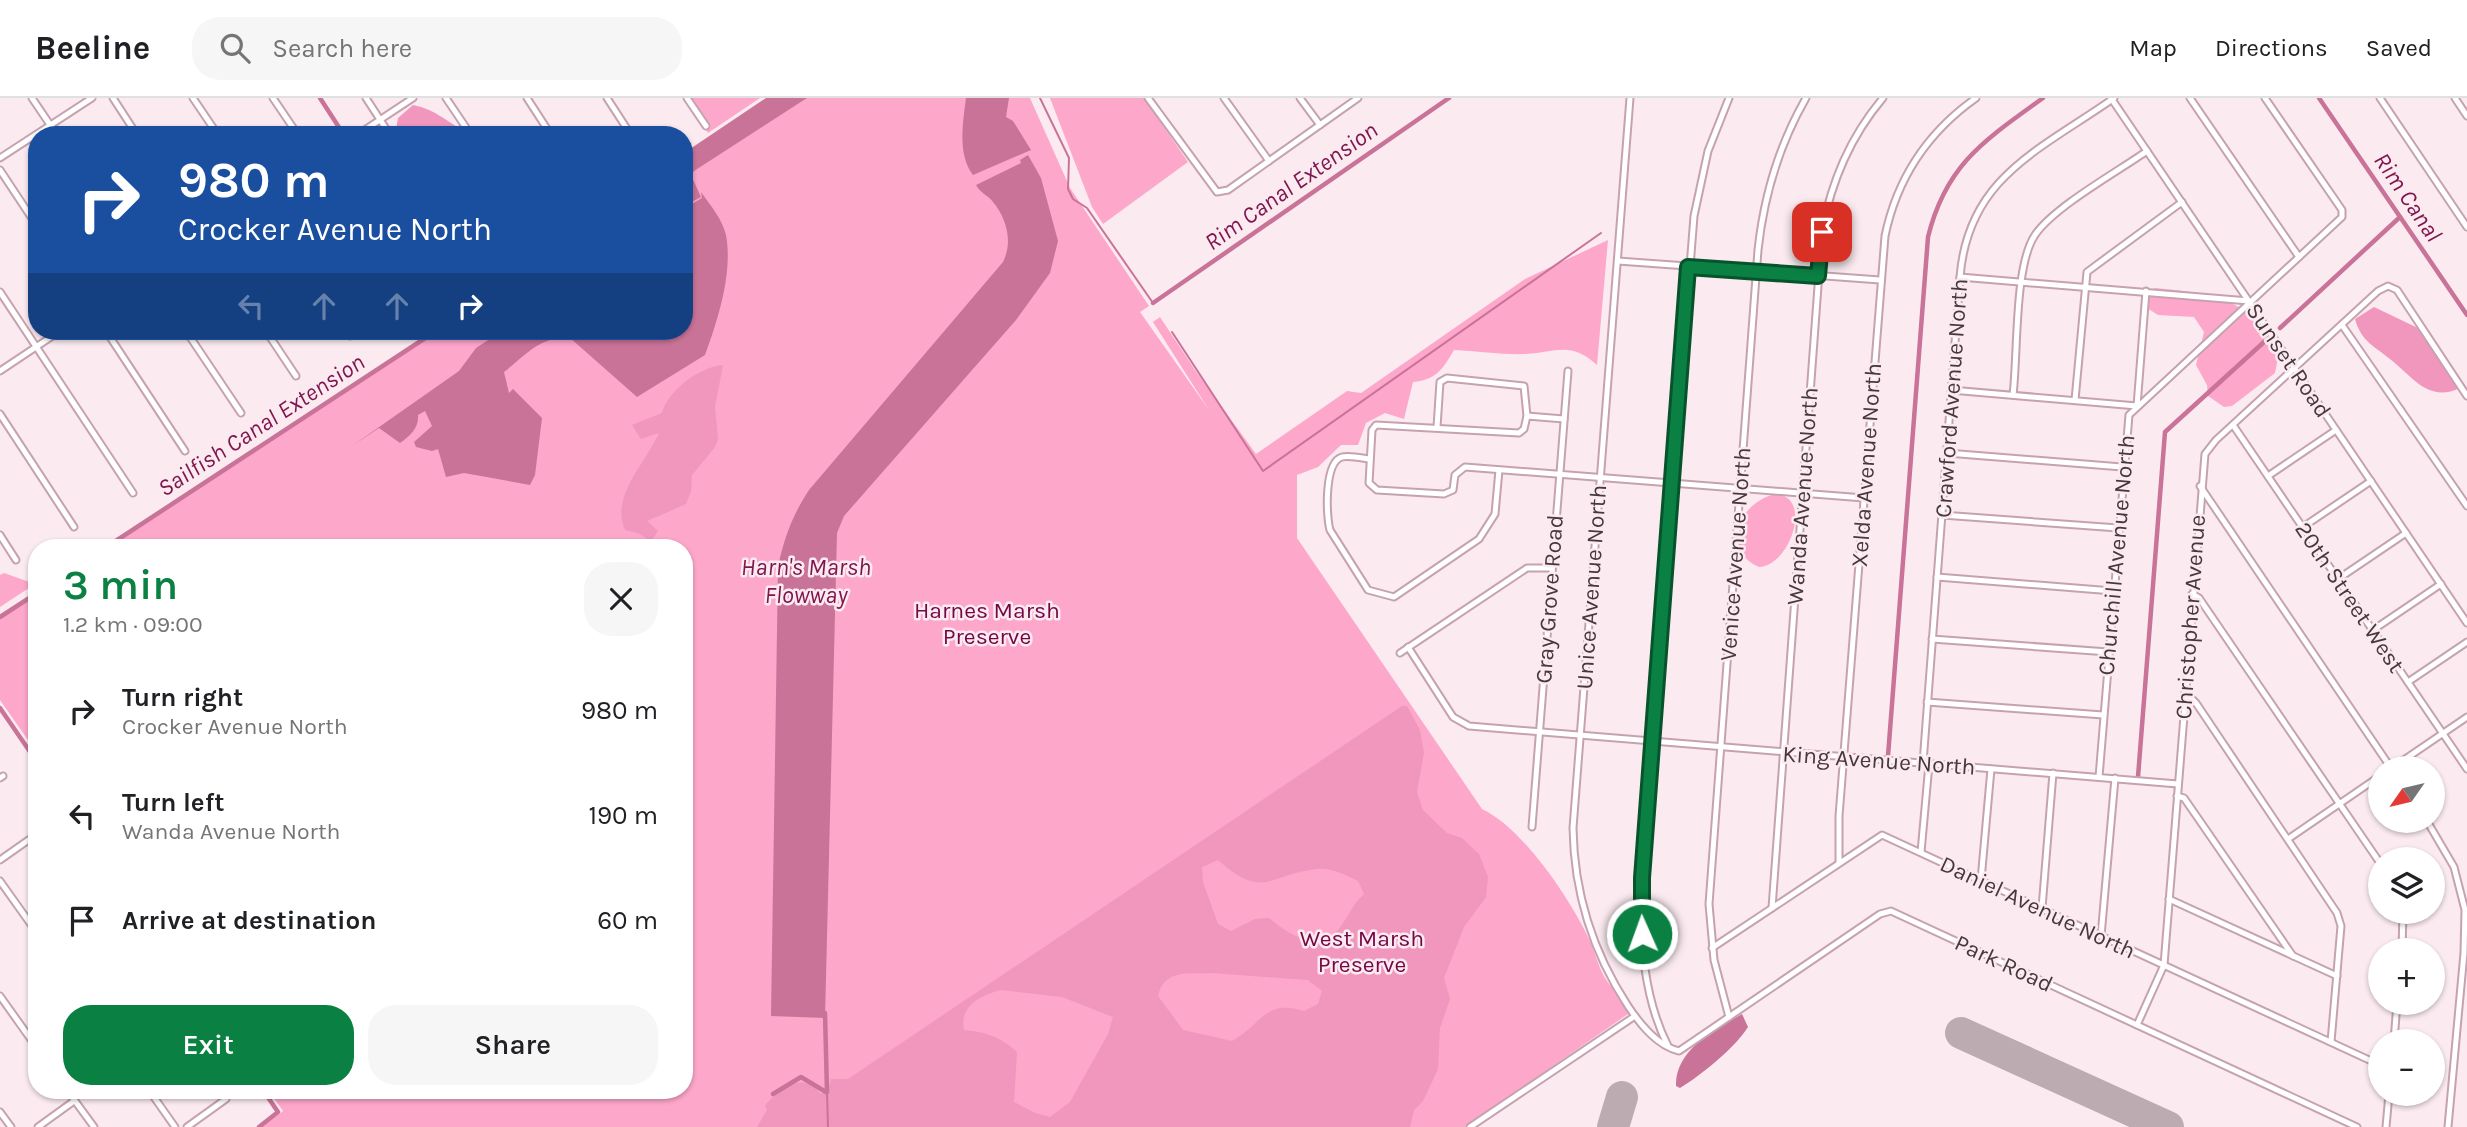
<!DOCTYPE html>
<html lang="en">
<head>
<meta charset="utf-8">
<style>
	body { margin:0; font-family:Karla,sans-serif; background:#f6f6f6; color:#202124; height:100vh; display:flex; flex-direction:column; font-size:26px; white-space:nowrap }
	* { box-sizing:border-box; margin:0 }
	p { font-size:23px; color:#757577 }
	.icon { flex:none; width:38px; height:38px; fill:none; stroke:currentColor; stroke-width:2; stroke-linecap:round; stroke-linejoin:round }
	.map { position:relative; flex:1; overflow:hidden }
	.panel { position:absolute; left:28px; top:441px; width:665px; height:560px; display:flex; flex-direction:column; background:#fff; border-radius:28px; box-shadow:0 2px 5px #0004 }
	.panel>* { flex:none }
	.banner { position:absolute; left:28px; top:28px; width:665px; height:214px; border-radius:28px; box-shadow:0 2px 5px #0004; background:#1a4fa0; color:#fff; overflow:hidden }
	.needle { width:46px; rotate:236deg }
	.tools { position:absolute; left:2368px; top:658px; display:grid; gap:14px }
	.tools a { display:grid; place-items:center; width:77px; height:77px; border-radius:50%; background:#fff; box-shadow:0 2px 5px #0004; font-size:35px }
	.pin { position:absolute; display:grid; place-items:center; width:60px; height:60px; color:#fff; margin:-30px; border-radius:14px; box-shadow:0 4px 10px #0006 }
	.me { position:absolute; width:77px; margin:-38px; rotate:358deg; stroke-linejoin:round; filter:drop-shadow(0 0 5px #0008) }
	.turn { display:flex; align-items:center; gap:24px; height:147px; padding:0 35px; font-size:32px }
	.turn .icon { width:91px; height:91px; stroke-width:2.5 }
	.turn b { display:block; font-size:49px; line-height:60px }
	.lanes { display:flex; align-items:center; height:66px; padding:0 35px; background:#0003; justify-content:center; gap:35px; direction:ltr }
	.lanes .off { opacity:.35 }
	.round { display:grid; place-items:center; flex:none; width:74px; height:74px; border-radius:28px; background:#f6f6f6 }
	.headline { display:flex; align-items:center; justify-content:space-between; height:119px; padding:0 35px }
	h1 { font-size:42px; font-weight:600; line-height:52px; color:#0b8043 }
	.button { display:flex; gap:14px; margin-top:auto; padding:14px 35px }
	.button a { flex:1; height:80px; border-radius:28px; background:#0b8043; color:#fff; font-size:28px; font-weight:600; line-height:80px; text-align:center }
	.button a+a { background:#f6f6f6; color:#202124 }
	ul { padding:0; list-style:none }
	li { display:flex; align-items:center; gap:21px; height:105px; padding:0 35px }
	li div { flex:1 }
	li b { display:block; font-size:26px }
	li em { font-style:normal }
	header { display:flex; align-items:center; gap:42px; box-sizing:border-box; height:98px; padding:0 35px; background:#fff; border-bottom:2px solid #e0e0e0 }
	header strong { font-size:33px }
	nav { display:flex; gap:38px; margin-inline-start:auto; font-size:24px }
	.search { width:490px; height:63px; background:#f6f6f6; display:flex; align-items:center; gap:18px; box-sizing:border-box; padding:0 24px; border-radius:28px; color:#757577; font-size:26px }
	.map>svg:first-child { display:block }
	.green { fill:#fda7ca }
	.forest { fill:#f196bc; fill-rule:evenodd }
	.water { fill:#ca7398 }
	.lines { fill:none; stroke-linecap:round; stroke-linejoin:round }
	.stream { stroke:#ca7398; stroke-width:2 }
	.canal { stroke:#ca7398; stroke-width:4.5 }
	.runway { stroke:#bcacb2; stroke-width:32 }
	.minor-casing { stroke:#c6a2b0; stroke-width:9 }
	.minor { stroke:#fff; stroke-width:5 }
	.route-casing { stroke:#07532c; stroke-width:18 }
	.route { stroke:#0b8043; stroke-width:12 }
	.labels { text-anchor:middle; stroke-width:5; stroke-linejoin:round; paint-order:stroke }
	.street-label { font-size:23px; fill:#46383d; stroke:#fbebf1 }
	.park-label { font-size:23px; fill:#750646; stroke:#fbebf1 }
	.water-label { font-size:24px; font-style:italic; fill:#7f154e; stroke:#fbebf1 }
</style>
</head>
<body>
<header>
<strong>Beeline</strong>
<div class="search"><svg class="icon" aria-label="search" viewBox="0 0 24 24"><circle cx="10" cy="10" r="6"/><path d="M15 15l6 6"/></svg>Search here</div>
<nav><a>Map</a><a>Directions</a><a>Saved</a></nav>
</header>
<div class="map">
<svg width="2467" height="1029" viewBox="0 0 2467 1029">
	<rect width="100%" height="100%" fill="#fbebf1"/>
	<g class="green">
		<polygon points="686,0 760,0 708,35"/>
		<path d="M793 0H1030L1070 90 1149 208 1140 214 1209 312 1153 224 1160 219 1195 272 1256 356 1347 293 1361 295 1525 181 1608 142 1597 267C1571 243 1557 254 1526 256 1503 257 1478 253 1454 252 1443 271 1436 282 1413 284L1404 321 1385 315 1366 325 1358 347H1341L1318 369 1297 377V440L1482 711C1523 730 1571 802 1590 843 1596 856 1599 872 1607 883 1618 899 1623 891 1633 916H1628L1465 1029H262L283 1013 268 992H684V450H107L435 233H684V96L688 71Z"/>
		<polygon points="1050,0 1144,0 1188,64 1103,126 1092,109"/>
		<path d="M2155 190C2210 195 2253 200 2279 255L2275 275 2232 308 2224 309 2208 298 2207 287 2196 267 2204 234 2194 219 2158 217 2147 210V194Z"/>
		<path d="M1775 396C1814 398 1790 468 1759 469 1718 451 1739 405 1775 396Z"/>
		<polygon points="4,475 35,486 0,509 0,477"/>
		<polygon points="37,496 37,655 0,602 0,520"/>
	</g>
	<g class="forest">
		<path d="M413 7C436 11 451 27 471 37H395L398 20Z"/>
		<path d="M2374 209 2420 231 2460 290C2428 305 2413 279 2390 261 2374 248 2361 243 2355 221Z"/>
		<path d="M723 267 715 309 718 341 715 349 692 377 691 393 686 406 647 423 658 433 651 443 638 435 625 432C610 398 646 365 659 335L641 341 632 327 662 315C669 291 700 269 723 267Z"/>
		<path d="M1402 608H1407L1420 632 1424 655 1417 694 1423 712 1447 735 1462 740 1479 756 1488 779 1486 799 1464 829 1444 880 1450 901 1440 930 1438 971 1423 1003 1414 1012 1410 1029H757L767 1012 765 1007C781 990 803 972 821 996L828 991 831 981H848ZM1218 762C1264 803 1268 776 1317 771 1331 769 1346 777 1358 783L1364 796C1352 807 1348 820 1338 832 1318 857 1287 835 1269 820L1255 821 1231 833 1218 826 1203 784 1202 769ZM1211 875 1308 882 1322 893 1318 906 1304 913C1264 901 1264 925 1232 943L1183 932 1158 898C1164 871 1188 876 1211 875ZM1001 892 1062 899 1113 919 1108 936 1070 1004 1050 1019 1035 1015 1014 1004 1017 954C1000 939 987 934 964 932 959 908 981 897 1001 892Z"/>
	</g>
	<g class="water">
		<polygon points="766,0 807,0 694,73 691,77 701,99 684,108 684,55"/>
		<path d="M966 0H1009L1006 19 1013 23 1031 52 973 77C957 56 963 24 966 0Z"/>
		<path d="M1028 57 1041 80 1058 143 1050 175 1016 222 844 418 837 435 825 920 771 918 778 469C784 440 793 416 809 392L1003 164C1013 144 1007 121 993 104 988 97 980 95 976 87L1021 65 1020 62Z"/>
		<path d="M701 94C711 108 722 121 726 137 733 174 718 222 705 257L637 299 569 239C538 240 527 256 504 274L509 295 513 291 542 320 535 377 530 387 464 375 446 379 438 351 432 353 416 349 414 344 432 328 425 313 418 317C419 330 410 338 400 345L379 330 352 348 459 273 476 250 502 233H684V130L690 118 685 110 702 100Z"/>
		<path d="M1742 916 1748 929C1736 949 1700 978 1680 990L1676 988C1675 952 1714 932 1742 916Z"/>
	</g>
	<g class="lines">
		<g class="stream">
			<polyline points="1040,0 1069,60 1068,91 1073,101 1087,110 1153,205"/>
			<polyline points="1172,234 1263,373 1601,135"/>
			<polyline points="827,994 828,1029"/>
		</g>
		<g class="canal">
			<polyline points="320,0 344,37"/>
			<polyline points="2319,0 2467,217"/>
			<polyline points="1153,205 1449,0"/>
			<polyline points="2280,230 2400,119"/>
			<polyline points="105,450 436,233"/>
			<polyline points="0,519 37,495"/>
			<polyline points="0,610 37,664"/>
			<path d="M1888 658 1928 139C1946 66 1985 42 2043 0"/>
			<polyline points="2138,679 2165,334 2264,244"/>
			<polyline points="825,915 827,994"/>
			<polyline points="773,996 801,979 826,994"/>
			<polyline points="259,1029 278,1014 263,992"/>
		</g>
		<g class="runway">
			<polyline points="1961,935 2168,1029"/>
			<polyline points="1613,1029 1622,999"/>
		</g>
		<defs>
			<g id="minor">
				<polyline points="32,0 57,37"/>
				<polyline points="113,0 137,37"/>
				<polyline points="193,0 218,37"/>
				<polyline points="273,0 298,37"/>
				<polyline points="366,0 390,37"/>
				<polyline points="446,0 471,37"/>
				<polyline points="527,0 551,37"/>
				<polyline points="607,0 631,37"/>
				<polyline points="687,0 706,28"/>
				<polyline points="1148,0 1217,94 1228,92 1358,0"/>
				<polyline points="1224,0 1269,63"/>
				<polyline points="1300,0 1320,27"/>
				<path d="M1630 0 1573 730C1574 795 1592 853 1628 908 1640 926 1657 948 1679 953L1880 816 1891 813 2357 1029"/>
				<polyline points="2111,0 2467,525"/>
				<polyline points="2190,0 2299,159"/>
				<polyline points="2380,0 2467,129"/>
				<polyline points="2455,0 2467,18"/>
				<polyline points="357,37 413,0"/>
				<polyline points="0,60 92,0"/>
				<polyline points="0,72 37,128"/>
				<polyline points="1618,163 1880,182"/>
				<polyline points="1960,179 2249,203"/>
				<polyline points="0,194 133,395"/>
				<polyline points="2342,227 2467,408"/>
				<polyline points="106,233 185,353"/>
				<polyline points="186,233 241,315"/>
				<polyline points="266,233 296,278"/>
				<polyline points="347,233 350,238"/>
				<polyline points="0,273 60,233"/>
				<polyline points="1951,292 2137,308 2146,193"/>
				<path d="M2013 297C2018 257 2014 168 2035 137 2054 109 2117 74 2147 53"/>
				<polyline points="2075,302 2087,174 2182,104"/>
				<polyline points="0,316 74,429"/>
				<polyline points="1564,321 1527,318 1524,331 1519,335 1376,327 1372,332 1369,385 1377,392 1444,396 1453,392 1455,377 1465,369 1864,400"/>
				<polyline points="2233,327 2467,671"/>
				<polyline points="1437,329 1440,284 1447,280 1524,288 1527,318"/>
				<polyline points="1947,355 2122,369"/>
				<path d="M1369 361C1362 360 1349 357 1342 359 1324 364 1326 418 1330 432L1368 492 1394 499 1479 441 1495 416 1499 372"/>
				<polyline points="2268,378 2336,332"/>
				<polyline points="2200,388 2391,670"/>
				<polyline points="1942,417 2118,430"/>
				<polyline points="2303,429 2371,383"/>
				<polyline points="0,437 16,462"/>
				<polyline points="1937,479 2113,493"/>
				<polyline points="2338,481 2406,435"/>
				<polyline points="2192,496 2199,500 2380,765"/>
				<polyline points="2373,532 2441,486"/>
				<polyline points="1932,541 2108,554"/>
				<polyline points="1408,549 1453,619 1469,628 2178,686"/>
				<polyline points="1400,555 1527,470 1550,470"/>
				<polyline points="2408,584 2467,544"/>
				<polyline points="2185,594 2196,605 2337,815 2341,828 2331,944"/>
				<polyline points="1927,604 2103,617"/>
				<path d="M1923 665 1960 179C1968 79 2040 52 2114 0"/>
				<polyline points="2392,670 2467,619"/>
				<polyline points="2099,679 2129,317 2342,119 2342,112 2265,0"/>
				<polyline points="0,680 3,678"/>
				<polyline points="2177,698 2184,700 2293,858"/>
				<polyline points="2427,723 2454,769 2465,812 2464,855 2448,1029"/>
				<polyline points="1532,729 1568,273"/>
				<polyline points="2288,741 2380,678"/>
				<polyline points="1921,754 1929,666"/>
				<polyline points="0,762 37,736"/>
				<path d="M1839 765V718L1885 138C1897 80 1928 34 1976 0"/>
				<polyline points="1981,782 1991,671"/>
				<polyline points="0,783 37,835"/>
				<polyline points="2169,801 2337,878"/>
				<path d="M1772 810 1822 134C1831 84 1850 39 1883 0"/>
				<polyline points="2042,810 2053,675"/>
				<polyline points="2101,838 2115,680"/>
				<polyline points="1712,850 1882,737 2380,967"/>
				<polyline points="2402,852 2403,814"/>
				<polyline points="0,898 37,950"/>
				<path d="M1729 919 1714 862 1709 806 1758 152C1764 97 1779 47 1806 0"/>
				<polyline points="2137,927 2164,867 2205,356 2216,342 2378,193 2388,188 2397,192 2467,298"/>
				<polyline points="2394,943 2397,905"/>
				<path d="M1668 948C1643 899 1639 835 1642 780L1694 118 1708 53 1729 0"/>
				<polyline points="67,992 94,1029"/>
				<polyline points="149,992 175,1029"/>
				<polyline points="0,1014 11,1029"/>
				<polyline points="38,1029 74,1003"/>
				<polyline points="187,1029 226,1001"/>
				<polyline points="1470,1029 1635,918"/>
				<polyline points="2386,1029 2389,996"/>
			</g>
		</defs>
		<use href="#minor" class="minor-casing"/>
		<use href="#minor" class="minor"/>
	</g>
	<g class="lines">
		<defs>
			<polyline id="route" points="1642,836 1642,780 1688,169 1818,178 1822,134"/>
		</defs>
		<use href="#route" class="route-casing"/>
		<use href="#route" class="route"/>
	</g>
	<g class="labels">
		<g class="street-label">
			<text transform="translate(2289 262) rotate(56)" y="8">Sunset Road</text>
			<text transform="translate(1951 300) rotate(-86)" y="8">Crawford Avenue North</text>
			<text transform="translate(1866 367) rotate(-86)" y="8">Xelda Avenue North</text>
			<text transform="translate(1802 398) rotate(-86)" y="8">Wanda Avenue North</text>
			<text transform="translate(1735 456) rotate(-86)" y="8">Venice Avenue North</text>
			<text transform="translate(2116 457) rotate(-85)" y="8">Churchill Avenue North</text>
			<text transform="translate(1591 489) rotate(-86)" y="8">Unice Avenue North</text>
			<text transform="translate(2350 499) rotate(56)" y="8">20th Street West</text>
			<text transform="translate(1549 501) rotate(-86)" y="8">Gray Grove Road</text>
			<text transform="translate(2190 519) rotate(-86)" y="8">Christopher Avenue</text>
			<text transform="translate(1879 662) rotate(4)" y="8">King Avenue North</text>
			<text transform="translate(2038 809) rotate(25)" y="8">Daniel Avenue North</text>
			<text transform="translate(2004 865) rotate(25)" y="8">Park Road</text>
		</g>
		<g class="park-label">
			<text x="987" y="520">Harnes Marsh<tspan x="987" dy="26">Preserve</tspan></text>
			<text x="1362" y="848">West Marsh<tspan x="1362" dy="26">Preserve</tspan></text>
		</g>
		<g class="water-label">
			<text transform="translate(1291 88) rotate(-35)" y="8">Rim Canal Extension</text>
			<text transform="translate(2408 99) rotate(56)" y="8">Rim Canal</text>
			<text transform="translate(261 327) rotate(-33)" y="8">Sailfish Canal Extension</text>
			<text x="806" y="477">Harn's Marsh<tspan x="806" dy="28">Flowway</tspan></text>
		</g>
	</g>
</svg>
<div class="tools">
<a><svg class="needle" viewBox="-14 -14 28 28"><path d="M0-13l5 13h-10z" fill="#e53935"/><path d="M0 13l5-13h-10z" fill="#757577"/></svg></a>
<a><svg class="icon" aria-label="layers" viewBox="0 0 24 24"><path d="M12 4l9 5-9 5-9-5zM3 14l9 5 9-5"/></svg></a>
<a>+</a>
<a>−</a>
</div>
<div class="pin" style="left:1822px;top:134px;background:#d93025"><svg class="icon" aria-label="arrive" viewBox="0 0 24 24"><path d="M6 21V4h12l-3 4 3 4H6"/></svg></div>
<svg class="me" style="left:1642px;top:836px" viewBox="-20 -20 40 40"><circle r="17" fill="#0b8043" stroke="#fff" stroke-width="3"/><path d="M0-11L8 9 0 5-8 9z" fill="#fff"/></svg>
<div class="banner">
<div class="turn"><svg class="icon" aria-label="right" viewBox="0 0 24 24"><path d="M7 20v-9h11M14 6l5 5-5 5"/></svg><div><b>980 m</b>Crocker Avenue North</div></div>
<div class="lanes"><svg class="icon off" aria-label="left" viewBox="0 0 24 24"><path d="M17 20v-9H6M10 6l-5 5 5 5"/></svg><svg class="icon off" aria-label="ahead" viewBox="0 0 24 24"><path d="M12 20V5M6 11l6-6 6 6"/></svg><svg class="icon off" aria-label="ahead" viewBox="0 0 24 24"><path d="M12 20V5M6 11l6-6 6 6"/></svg><svg class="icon" aria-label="right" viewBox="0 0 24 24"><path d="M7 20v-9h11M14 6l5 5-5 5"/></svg></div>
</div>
<section class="panel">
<div class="headline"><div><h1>3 min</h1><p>1.2 km · 09:00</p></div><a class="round"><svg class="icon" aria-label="close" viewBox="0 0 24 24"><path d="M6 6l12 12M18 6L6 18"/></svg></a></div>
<ul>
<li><svg class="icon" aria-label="right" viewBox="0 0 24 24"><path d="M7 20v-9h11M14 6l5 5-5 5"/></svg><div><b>Turn right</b><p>Crocker Avenue North</p></div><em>980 m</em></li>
<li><svg class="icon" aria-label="left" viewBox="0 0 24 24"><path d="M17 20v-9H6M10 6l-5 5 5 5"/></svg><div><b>Turn left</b><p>Wanda Avenue North</p></div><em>190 m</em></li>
<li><svg class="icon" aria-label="arrive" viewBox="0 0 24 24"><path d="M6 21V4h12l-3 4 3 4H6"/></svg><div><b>Arrive at destination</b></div><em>60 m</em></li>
</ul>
<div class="button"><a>Exit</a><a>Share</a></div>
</section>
</div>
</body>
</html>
